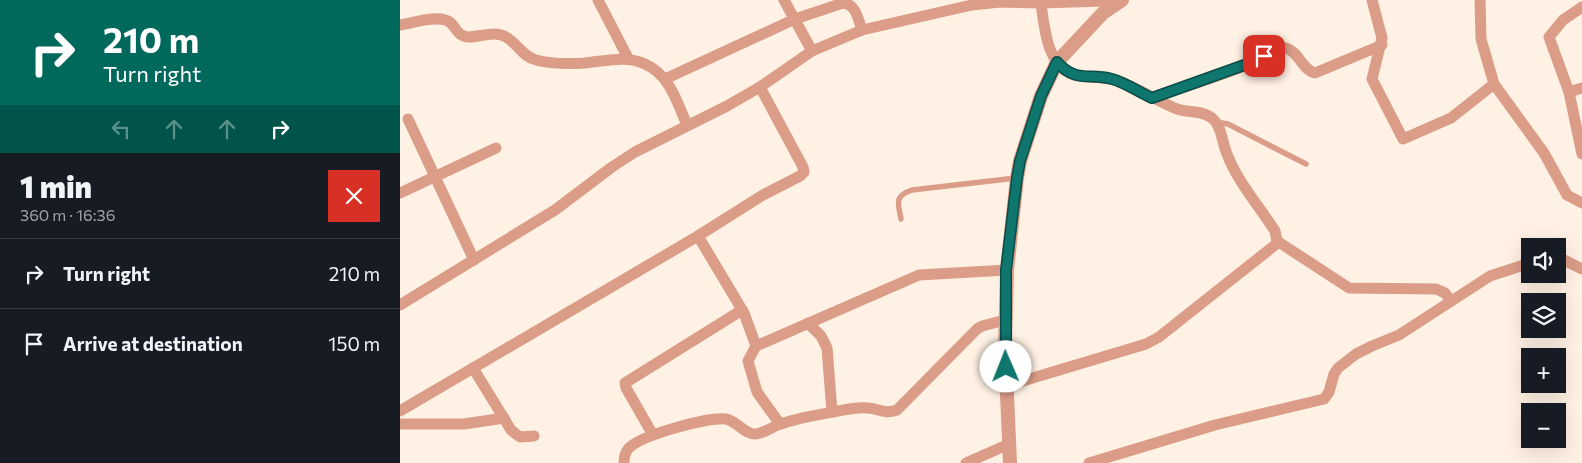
<!DOCTYPE html>
<html lang="en">
<head>
<meta charset="utf-8">
<style>
	body { margin:0; font-family:Commissioner,sans-serif; background:#242831; color:#f1f3f6; height:100vh; display:flex; flex-direction:column; font-size:19px; white-space:nowrap }
	* { box-sizing:border-box; margin:0 }
	p { font-size:16px; color:#9ea1a6 }
	.icon { flex:none; width:28px; height:28px; fill:none; stroke:currentColor; stroke-width:2; stroke-linecap:round; stroke-linejoin:round }
	.map { position:relative; flex:1; overflow:hidden }
	.side { display:flex; flex-direction:column; background:#171b24; width:400px }
	.side>* { flex:none }
	.hud { background:#00695c; color:#fff; overflow:hidden }
	.controls { position:absolute; left:1121px; top:238px; display:grid; gap:10px }
	.controls a { display:grid; place-items:center; width:45px; height:45px; border-radius:0px; background:#171b24; box-shadow:0 5px 20px #0002; font-size:25px }
	.pin { position:absolute; display:grid; place-items:center; width:42px; height:42px; color:#fff; margin:-21px; border-radius:10px; box-shadow:0 2px 8px #0006 }
	.me { position:absolute; width:55px; margin:-28px; rotate:359deg; stroke-linejoin:round; filter:drop-shadow(0 0 4px #0008) }
	.turn { display:flex; align-items:center; gap:18px; height:105px; padding:0 20px; font-size:22px }
	.turn .icon { width:65px; height:65px; stroke-width:2.5 }
	.turn b { display:block; font-size:35px; line-height:42px }
	.lanes { display:flex; align-items:center; height:48px; padding:0 20px; background:#0003; justify-content:center; gap:25px; direction:ltr }
	.lanes .off { opacity:.35 }
	.round { display:grid; place-items:center; flex:none; width:52px; height:52px; border-radius:0px; background:#242831 }
	.head { display:flex; align-items:center; justify-content:space-between; height:85px; padding:0 20px }
	h1 { font-size:30px; font-weight:800; line-height:38px }
	ul { padding:0; list-style:none }
	li { display:flex; align-items:center; gap:15px; height:70px; padding:0 20px; border-top:1px solid #363941 }
	li div { flex:1 }
	li b { display:block; font-size:19px }
	li em { font-style:normal }
	main { display:flex; flex:1; min-height:0 }
	.map>svg:first-child { display:block }
	.lines { fill:none; stroke-linecap:round; stroke-linejoin:round }
	.service { stroke:#dc9d88; stroke-width:5.5 }
	.minor { stroke:#dc9d88; stroke-width:11 }
	.tertiary { stroke:#dc9d88; stroke-width:14 }
	.route-casing { stroke:#0a4d48; stroke-width:12 }
	.route { stroke:#0f766e; stroke-width:9 }
</style>
</head>
<body>
<main>
<section class="side">
<div class="hud">
<div class="turn"><svg class="icon" aria-label="right" viewBox="0 0 24 24"><path d="M7 20v-9h11M14 6l5 5-5 5"/></svg><div><b>210 m</b>Turn right</div></div>
<div class="lanes"><svg class="icon off" aria-label="left" viewBox="0 0 24 24"><path d="M17 20v-9H6M10 6l-5 5 5 5"/></svg><svg class="icon off" aria-label="ahead" viewBox="0 0 24 24"><path d="M12 20V5M6 11l6-6 6 6"/></svg><svg class="icon off" aria-label="ahead" viewBox="0 0 24 24"><path d="M12 20V5M6 11l6-6 6 6"/></svg><svg class="icon" aria-label="right" viewBox="0 0 24 24"><path d="M7 20v-9h11M14 6l5 5-5 5"/></svg></div>
</div>
<div class="head"><div><h1>1 min</h1><p>360 m · 16:36</p></div><a class="round" style="background:#d93025;color:#fff"><svg class="icon" aria-label="close" viewBox="0 0 24 24"><path d="M6 6l12 12M18 6L6 18"/></svg></a></div>
<ul>
<li><svg class="icon" aria-label="right" viewBox="0 0 24 24"><path d="M7 20v-9h11M14 6l5 5-5 5"/></svg><div><b>Turn right</b></div><em>210 m</em></li>
<li><svg class="icon" aria-label="arrive" viewBox="0 0 24 24"><path d="M6 21V4h12l-3 4 3 4H6"/></svg><div><b>Arrive at destination</b></div><em>150 m</em></li>
</ul>
</section>
<div class="map">
<svg width="1182" height="463" viewBox="0 0 1182 463">
	<rect width="100%" height="100%" fill="#fff2e4"/>
	<g class="lines">
		<g class="service">
			<polyline points="816,122 828,124 906,164"/>
			<path d="M501 219C498 203 494 196 512 190L616 178"/>
		</g>
		<g class="minor">
			<polyline points="198,0 228,58"/>
			<polyline points="384,0 412,51"/>
			<polyline points="972,0 982,38 972,79 1003,139 1051,118 1094,84 1081,39 1080,0"/>
			<polyline points="1182,7 1163,20 1149,37 1169,92 1182,154"/>
			<path d="M0 25C13 23 32 16 45 20 56 22 55 37 69 37 80 37 95 30 106 37 117 43 123 57 136 60 151 64 170 64 185 63 206 61 226 55 245 64 270 75 277 102 287 125"/>
			<path d="M265 79 395 19 443 3C456 4 458 19 462 30"/>
			<polyline points="1094,84 1144,153 1167,195 1182,203"/>
			<polyline points="360,87 403,167 404,172 400,176 363,195 298,236 344,313 356,346 348,361 357,392 380,424"/>
			<polyline points="1169,92 1182,88"/>
			<path d="M752 98C785 86 819 77 851 63 861 58 875 46 886 48 899 52 902 70 915 73L982 45"/>
			<polyline points="8,119 74,260"/>
			<polyline points="0,193 96,148"/>
			<polyline points="877,241 949,288 1036,289 1045,293 1051,301"/>
			<polyline points="1158,257 1182,269"/>
			<polyline points="0,305 155,210 212,167 235,152 327,106 360,87 412,51 462,30 572,5 600,2 641,3 704,1 717,3"/>
			<polyline points="408,323 421,336 427,348 432,412"/>
			<polyline points="356,346 519,275 607,270"/>
			<polyline points="73,368 111,430 120,437 134,436"/>
			<path d="M606 386 746 344 759 337 875 245 877 241 875 231C859 206 837 181 827 154 822 143 822 127 813 119 804 110 788 113 777 109 756 101 733 84 711 79 699 77 686 78 674 75 647 67 644 26 641 3"/>
			<polyline points="0,411 298,236"/>
			<polyline points="0,424 64,424 104,418"/>
			<polyline points="253,435 226,388 225,383 342,310"/>
			<path d="M224 463C224 458 225 453 228 449 240 435 308 417 326 419 337 421 345 435 356 434 365 433 373 426 381 424 397 418 416 415 433 412 444 410 456 407 467 408 479 408 483 415 497 410L577 329 582 326 605 320"/>
			<polyline points="566,463 609,444"/>
			<polyline points="689,463 815,425 924,399 929,392 934,374 938,368 956,354 972,346 999,335 1090,276 1130,263"/>
		</g>
		<polyline class="tertiary" points="610,463 605,348 607,270 617,178 620,161 641,96 657,62 703,13 722,0"/>
	</g>
	<g class="lines">
		<defs>
			<path id="route" d="M606 367V270L617 178 620 161 641 96 657 62C676 83 688 73 712 79 726 83 739 92 752 98L850 63 864 56"/>
		</defs>
		<use href="#route" class="route-casing"/>
		<use href="#route" class="route"/>
	</g>
</svg>
<div class="controls">
<a><svg class="icon" aria-label="sound" viewBox="0 0 24 24"><path d="M4 9h4l5-4v14l-5-4H4zM17 9q2 3 0 6"/></svg></a>
<a><svg class="icon" aria-label="layers" viewBox="0 0 24 24"><path d="M12 4l9 5-9 5-9-5zM3 14l9 5 9-5"/></svg></a>
<a>+</a>
<a>−</a>
</div>
<div class="pin" style="left:864px;top:56px;background:#d93025"><svg class="icon" aria-label="arrive" viewBox="0 0 24 24"><path d="M6 21V4h12l-3 4 3 4H6"/></svg></div>
<svg class="me" style="left:606px;top:367px" viewBox="-20 -20 40 40"><circle r="19" fill="#fff"/><path d="M0-13L10 11 0 6-10 11z" fill="#0f766e"/></svg>
</div>
</main>
</body>
</html>
